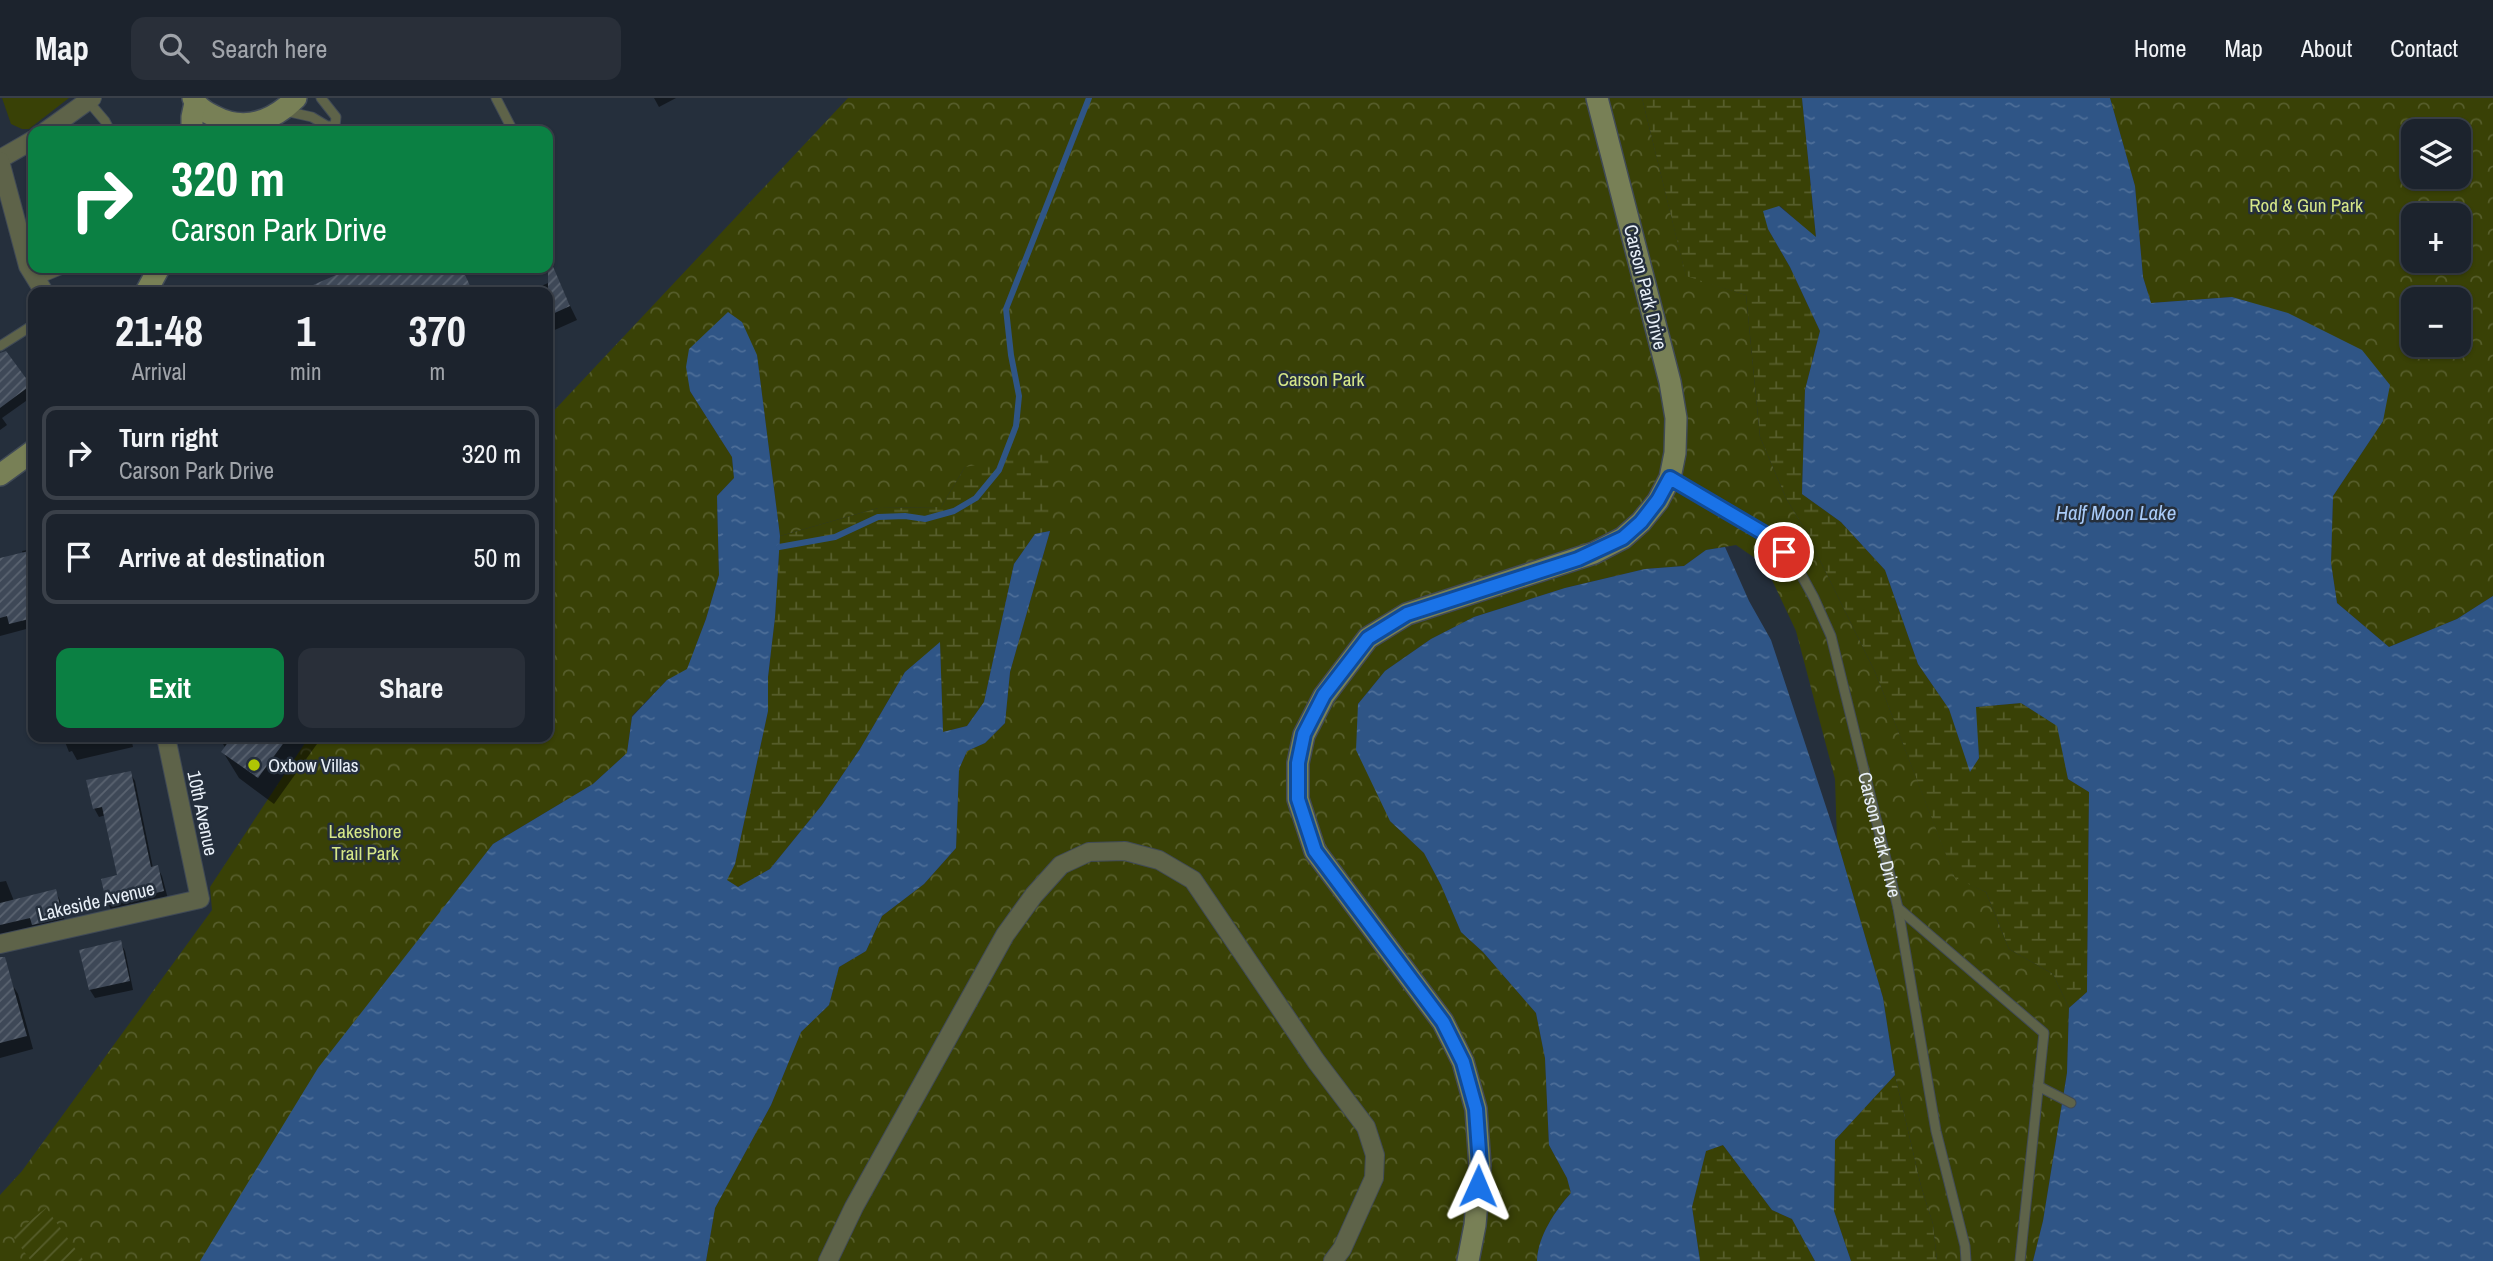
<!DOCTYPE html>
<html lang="en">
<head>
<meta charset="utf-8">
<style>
	body { margin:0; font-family:"Archivo Narrow",sans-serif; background:#292f39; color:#f1f3f6; height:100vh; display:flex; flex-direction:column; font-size:26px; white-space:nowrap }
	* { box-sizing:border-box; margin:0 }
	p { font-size:23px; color:#a0a4aa }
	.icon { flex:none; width:38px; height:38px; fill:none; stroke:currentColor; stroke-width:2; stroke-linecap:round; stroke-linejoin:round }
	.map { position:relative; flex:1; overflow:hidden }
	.side { position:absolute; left:28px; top:189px; width:525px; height:455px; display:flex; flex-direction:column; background:#1c232d; border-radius:14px; box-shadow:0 2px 5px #0004,0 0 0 2px #3a4049 }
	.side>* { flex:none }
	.banner { position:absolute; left:28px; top:28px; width:525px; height:147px; border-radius:14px; box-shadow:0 2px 5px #0004,0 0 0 2px #3a4049; background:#0b8043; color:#fff; overflow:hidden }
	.controls { position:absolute; left:2401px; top:21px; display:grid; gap:14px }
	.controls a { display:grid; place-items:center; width:70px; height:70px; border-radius:14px; background:#1c232d; box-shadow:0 2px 5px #0004,0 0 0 2px #3a4049; font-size:35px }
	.pin { position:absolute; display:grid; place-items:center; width:60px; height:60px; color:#fff; margin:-30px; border:4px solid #fff; border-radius:50%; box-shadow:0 2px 7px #0007 }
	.me { position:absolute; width:77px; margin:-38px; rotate:1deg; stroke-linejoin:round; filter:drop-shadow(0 0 5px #0008) }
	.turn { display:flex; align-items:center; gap:24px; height:147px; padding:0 28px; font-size:32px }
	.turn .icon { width:91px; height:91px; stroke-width:2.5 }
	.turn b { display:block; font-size:49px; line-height:60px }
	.eta { display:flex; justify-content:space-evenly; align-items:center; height:119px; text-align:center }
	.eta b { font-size:42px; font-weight:700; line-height:49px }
	.cta { display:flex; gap:14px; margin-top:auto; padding:14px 28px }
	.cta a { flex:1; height:80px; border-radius:14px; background:#0b8043; color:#fff; font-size:28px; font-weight:700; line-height:80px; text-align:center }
	.cta a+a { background:#292f39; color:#f1f3f6 }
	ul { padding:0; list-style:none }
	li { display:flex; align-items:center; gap:21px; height:94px; margin:0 14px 10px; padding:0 14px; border:4px solid #3a4049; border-radius:14px }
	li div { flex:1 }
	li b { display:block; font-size:26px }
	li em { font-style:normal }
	header { display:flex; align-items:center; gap:42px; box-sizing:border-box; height:98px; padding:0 35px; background:#1c232d; border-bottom:2px solid #3a4049 }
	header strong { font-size:33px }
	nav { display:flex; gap:38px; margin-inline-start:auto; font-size:24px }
	.search { width:490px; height:63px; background:#292f39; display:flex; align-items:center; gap:18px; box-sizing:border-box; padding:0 24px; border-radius:14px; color:#a0a4aa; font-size:26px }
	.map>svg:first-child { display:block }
	.wetland { fill:url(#wetland-marsh) }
	.park { fill:url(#park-crowns); fill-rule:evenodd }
	.garden { fill:url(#garden-furrows) }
	.pitch { fill:#394106 }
	.water { fill:url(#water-ripples) }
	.shadow { fill:#0007 }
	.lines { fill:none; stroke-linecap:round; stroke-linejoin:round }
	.stream { stroke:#2f5586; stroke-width:6 }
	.building { fill:url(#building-hatch) }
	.lane-casing { stroke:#404a56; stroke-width:11 }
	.street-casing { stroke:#404a56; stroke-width:20 }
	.secondary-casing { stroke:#404a56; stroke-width:24 }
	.lane { stroke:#5e6349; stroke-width:9 }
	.street { stroke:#5e6349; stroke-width:18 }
	.secondary { stroke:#788056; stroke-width:21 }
	.route-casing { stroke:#114b97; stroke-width:18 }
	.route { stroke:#1a73e8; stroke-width:12 }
	.poi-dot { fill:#afc504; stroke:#252f3c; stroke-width:2.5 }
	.labels { text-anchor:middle; stroke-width:5; stroke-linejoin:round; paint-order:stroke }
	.park-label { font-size:19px; fill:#d6e788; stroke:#252f3c }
	.street-label { font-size:19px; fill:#e9f0f8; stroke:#252f3c }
	.poi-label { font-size:19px; fill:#e9f0f8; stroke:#252f3c; text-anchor:start }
	.water-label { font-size:21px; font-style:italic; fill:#a9cbf8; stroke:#252f3c }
</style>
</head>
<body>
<header>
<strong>Map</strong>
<div class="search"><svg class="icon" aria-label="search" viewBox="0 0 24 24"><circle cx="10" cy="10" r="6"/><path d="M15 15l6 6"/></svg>Search here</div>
<nav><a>Home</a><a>Map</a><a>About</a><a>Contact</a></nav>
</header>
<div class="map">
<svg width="2493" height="1163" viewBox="0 0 2493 1163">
	<defs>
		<pattern id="wetland-marsh" width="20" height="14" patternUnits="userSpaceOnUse" patternTransform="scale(1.75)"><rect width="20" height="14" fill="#394106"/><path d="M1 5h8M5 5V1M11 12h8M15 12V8" fill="none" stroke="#565d2b"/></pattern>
		<pattern id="park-crowns" width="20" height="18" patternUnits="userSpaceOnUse" patternTransform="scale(1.75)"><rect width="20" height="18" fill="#394106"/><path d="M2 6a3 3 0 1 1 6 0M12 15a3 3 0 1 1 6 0" fill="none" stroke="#565d2b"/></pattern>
		<pattern id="garden-furrows" width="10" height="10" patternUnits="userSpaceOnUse" patternTransform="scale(1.75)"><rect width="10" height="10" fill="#394106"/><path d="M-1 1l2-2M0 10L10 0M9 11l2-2" fill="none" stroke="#565d2b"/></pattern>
		<pattern id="water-ripples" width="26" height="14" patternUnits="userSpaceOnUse" patternTransform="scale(1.75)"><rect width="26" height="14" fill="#2f5586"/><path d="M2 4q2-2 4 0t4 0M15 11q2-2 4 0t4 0" fill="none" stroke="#4d6e98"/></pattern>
		<pattern id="building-hatch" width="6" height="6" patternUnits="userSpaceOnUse" patternTransform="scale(1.75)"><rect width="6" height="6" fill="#3e4857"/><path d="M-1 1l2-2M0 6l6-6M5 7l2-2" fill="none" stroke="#5a6370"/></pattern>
	</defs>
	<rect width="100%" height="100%" fill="#252f3c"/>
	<g class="wetland">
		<polygon points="1642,0 1802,0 1816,140 1780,108 1768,131 1790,169 1820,233 1805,292 1802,396 1841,424 1885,472 1918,566 1949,611 1970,673 1979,660 1975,609 2021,605 2058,628 2068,681 2089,694 2087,894 2069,910 2053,876 2009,851 1986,794 1955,781 1876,576 1804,430 1786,400 1760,339 1746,197 1686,179"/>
		<polygon points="1005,335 1051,354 1050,433 1035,436 1014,466 984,604 967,628 943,634 940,545 905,574 860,651 822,707 770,771 738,789 726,782 735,766 768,613 768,579 775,519 780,438 878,410 941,409 965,369"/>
		<polygon points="1895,977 1921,1088 1933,1126 1937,1163 1851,1163 1834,1113 1835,1042"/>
		<polygon points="1723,1047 1772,1112 1792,1121 1815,1163 1700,1163 1692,1109 1706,1053"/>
	</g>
	<g class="park">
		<path d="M848 0H1642L1686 178 1746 197 1760 339 1786 400 1804 430 1876 576 1955 780 1986 794 2009 851 2053 876 2069 910 2067 975 2043 1123 2033 1163H1937L1933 1126 1921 1088 1895 977 1883 900 1837 742 1835 681 1796 533 1765 467 1736 447 1706 452 1684 468 1645 471 1565 490 1474 519 1431 541 1385 573 1358 606 1390 723 1424 755 1441 787 1461 834 1483 854 1536 915 1545 960 1549 1047 1567 1080 1571 1095C1555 1112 1538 1139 1537 1163H706L715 1110 771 1007 801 934 829 907 839 869 866 853 882 818 924 786 956 750 959 671 967 653 985 645 1005 625 1010 574 1050 433V354L965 369 941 409 878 410 780 438 757 257 690 293 732 359 734 380 717 398 719 477 706 521 687 572 667 582 632 618 627 655 593 686 493 746 205 1163H0V1097L22 1073 212 812 210 789 309 639H548V319Z"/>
		<path d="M2110 0H2493V498L2457 521 2389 549 2337 505 2331 465 2333 398 2383 323 2232 199 2151 205 2143 179 2135 88ZM2413 33H2459V79H2413ZM2413 117H2459V163H2413ZM2413 201H2459V247H2413Z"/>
	</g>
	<polygon class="garden" points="46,1110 84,1163 31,1163 12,1137"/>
	<polygon class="pitch" points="2,0 69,0 29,31 22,31 11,26"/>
	<g class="water">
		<polygon points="1802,0 2110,0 2135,88 2143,179 2151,205 2232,199 2288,215 2362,252 2390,287 2383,323 2333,398 2331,465 2337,505 2389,549 2457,521 2493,498 2493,1163 2033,1163 2043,1123 2067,975 2069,910 2087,894 2089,694 2068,681 2057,628 2021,605 1976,609 1979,660 1970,674 1949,611 1918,566 1885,472 1841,424 1802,396 1805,292 1820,233 1790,169 1768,131 1763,113 1779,108 1816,139"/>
		<polygon points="728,214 742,224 757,257 780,438 775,519 768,579 768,613 735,766 727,782 738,789 770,771 822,707 860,651 905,574 940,544 943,634 967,628 984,604 1014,466 1035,436 1050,433 1010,574 1005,625 985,645 967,653 959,671 956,750 924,786 882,818 866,853 839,869 829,907 801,934 771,1007 715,1110 706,1163 200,1163 318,970 493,746 593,686 627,655 632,619 667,582 687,571 706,521 719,477 717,398 734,380 732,359 690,293 686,269 689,251"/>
		<path d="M1725 449 1749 503 1771 542 1837 742 1883 900 1895 977 1835 1042 1834 1113 1851 1163H1815L1792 1121 1772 1112 1723 1047 1706 1053 1692 1109 1700 1163H1537C1538 1138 1555 1113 1571 1095L1567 1080 1549 1047 1545 960 1536 915 1483 854 1461 834 1441 787 1424 755 1390 723 1356 652 1358 606 1385 573 1431 541 1474 519 1565 490 1645 471 1684 468 1706 452Z"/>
	</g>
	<g class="shadow">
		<polygon points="654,0 676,0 659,9"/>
		<polygon points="357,170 462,170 472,192 467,194 329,194 324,184"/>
		<polygon points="557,181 577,222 548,235 548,194 528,194"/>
		<polygon points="5,255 30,288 33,298 2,320 7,327 0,332 0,259"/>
		<polygon points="33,451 33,514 26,517 30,530 0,538 0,462 23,456 22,453"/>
		<polygon points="63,639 131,639 133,649 77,662 72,653 69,654"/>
		<polygon points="219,639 322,639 274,706 239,680 223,654 226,651"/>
		<polygon points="130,675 135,683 153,770 157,769 162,778 168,801 113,815 108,806 119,778 106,717 99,719 94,710"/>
		<polygon points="6,783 14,803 55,793 60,802 66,829 38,835 35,829 0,837 0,784"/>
		<polygon points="120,844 125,853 133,892 95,900 90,892 82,853"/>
		<polygon points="10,883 18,896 33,951 0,960 0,886"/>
	</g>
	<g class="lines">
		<polyline class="stream" points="779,449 835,439 878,419 905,418 925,421 954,413 976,400 999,372 1016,328 1019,298 1011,257 1006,211 1089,0"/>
	</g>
	<g class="building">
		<polygon points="548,157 570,208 548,218"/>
		<polygon points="352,170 462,170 473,194 297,194"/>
		<polygon points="6,253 31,287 0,310 0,255"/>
		<polygon points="33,452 33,520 9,526 7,518 0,520 0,460"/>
		<polygon points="232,639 288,639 258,680 221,654"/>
		<polygon points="131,673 151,769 158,767 164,793 107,807 101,781 117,777 102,709 93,711 86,682"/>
		<polygon points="56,791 63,820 32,827 30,820 0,827 0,805"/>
		<polygon points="121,842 130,883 89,892 79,852"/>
		<polygon points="0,859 5,859 27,938 0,945"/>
	</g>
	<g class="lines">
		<defs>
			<g id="lane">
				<polyline points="496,0 513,33"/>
				<polyline points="88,3 105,23 110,33"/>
				<polyline points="285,13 312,19 327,28 335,28 336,19 321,0"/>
				<polyline points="36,182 65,170"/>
				<polyline points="0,248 33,227"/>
				<path id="s1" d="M1670 380 1771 440 1797 469 1814 500 1831 538 1898 810 1936 1033 1965 1148 1966 1163"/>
				<polyline points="1898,810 2044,935 2020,1163"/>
				<polyline points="2038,988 2071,1005"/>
			</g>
			<g id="street">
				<polyline points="46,33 92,0"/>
				<polyline points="0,61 33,42"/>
				<polyline points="0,63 28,168 44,194"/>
				<polyline points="0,846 200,801 166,639"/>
				<polyline points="828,1163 854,1109 1005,837 1034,797 1061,767 1089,754 1125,753 1159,762 1193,782 1316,963 1366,1029 1375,1057 1374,1080 1342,1151 1333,1163"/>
			</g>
			<g id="secondary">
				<path d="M193 0C197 9 205 14 214 18 244 34 273 23 296 0"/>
				<polyline points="192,33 192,19 195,5"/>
				<polyline points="146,194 159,170"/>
				<polyline points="0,377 33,353"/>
				<polyline points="1468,1163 1475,1127 1480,1068 1476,1011 1463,964 1443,924 1315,753 1298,701 1298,665 1304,637 1324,598 1368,540 1407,516 1594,455 1623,440 1641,424 1658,403 1670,380 1675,355 1676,320 1670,284 1597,0"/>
			</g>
		</defs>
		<use href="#lane" class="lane-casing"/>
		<use href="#street" class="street-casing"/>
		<use href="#secondary" class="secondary-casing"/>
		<use href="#lane" class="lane"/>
		<use href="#street" class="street"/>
		<use href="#secondary" class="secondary"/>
	</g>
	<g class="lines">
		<defs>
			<polyline id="route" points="1478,1088 1480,1068 1476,1011 1463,964 1443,924 1315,753 1298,701 1298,665 1304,636 1324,597 1368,540 1407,516 1578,461 1623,440 1641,424 1658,402 1670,380 1772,440 1784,454"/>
		</defs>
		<use href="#route" class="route-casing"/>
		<use href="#route" class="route"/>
	</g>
	<circle class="poi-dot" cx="254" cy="667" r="7"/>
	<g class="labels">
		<g class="park-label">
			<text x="2306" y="114">Rod &amp; Gun Park</text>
			<text x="1321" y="288">Carson Park</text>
			<text x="365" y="740">Lakeshore<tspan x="365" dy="22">Trail Park</tspan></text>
		</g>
		<g class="street-label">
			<text transform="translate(1646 189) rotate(76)" y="7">Carson Park Drive</text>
			<text transform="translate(203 715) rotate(78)" y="7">10th Avenue</text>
			<text dy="7" stroke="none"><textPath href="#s1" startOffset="438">Carson Park Drive</textPath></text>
			<text transform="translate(96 803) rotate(-13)" y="7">Lakeside Avenue</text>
		</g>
		<g class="poi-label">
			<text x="268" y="674">Oxbow Villas</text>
		</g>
		<g class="water-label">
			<text x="2116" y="422">Half Moon Lake</text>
		</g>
	</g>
</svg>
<div class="controls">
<a><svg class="icon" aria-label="layers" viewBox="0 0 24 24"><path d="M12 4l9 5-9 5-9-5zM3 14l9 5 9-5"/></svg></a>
<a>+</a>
<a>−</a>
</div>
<div class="pin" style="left:1784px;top:454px;background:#d93025"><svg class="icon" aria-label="arrive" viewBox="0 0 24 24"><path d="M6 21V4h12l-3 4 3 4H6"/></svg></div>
<svg class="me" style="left:1478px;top:1088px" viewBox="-20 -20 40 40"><path d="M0-17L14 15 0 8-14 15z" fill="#1a73e8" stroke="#fff" stroke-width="4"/></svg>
<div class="banner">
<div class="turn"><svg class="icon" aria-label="right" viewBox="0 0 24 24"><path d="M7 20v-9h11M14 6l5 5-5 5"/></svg><div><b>320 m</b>Carson Park Drive</div></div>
</div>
<section class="side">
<div class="eta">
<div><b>21:48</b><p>Arrival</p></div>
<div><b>1</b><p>min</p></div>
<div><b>370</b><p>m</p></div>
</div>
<ul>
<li><svg class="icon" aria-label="right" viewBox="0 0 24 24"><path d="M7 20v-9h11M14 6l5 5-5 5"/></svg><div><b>Turn right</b><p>Carson Park Drive</p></div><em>320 m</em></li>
<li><svg class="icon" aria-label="arrive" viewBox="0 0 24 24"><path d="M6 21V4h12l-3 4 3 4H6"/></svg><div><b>Arrive at destination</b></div><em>50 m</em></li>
</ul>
<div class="cta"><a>Exit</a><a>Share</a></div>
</section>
</div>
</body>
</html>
